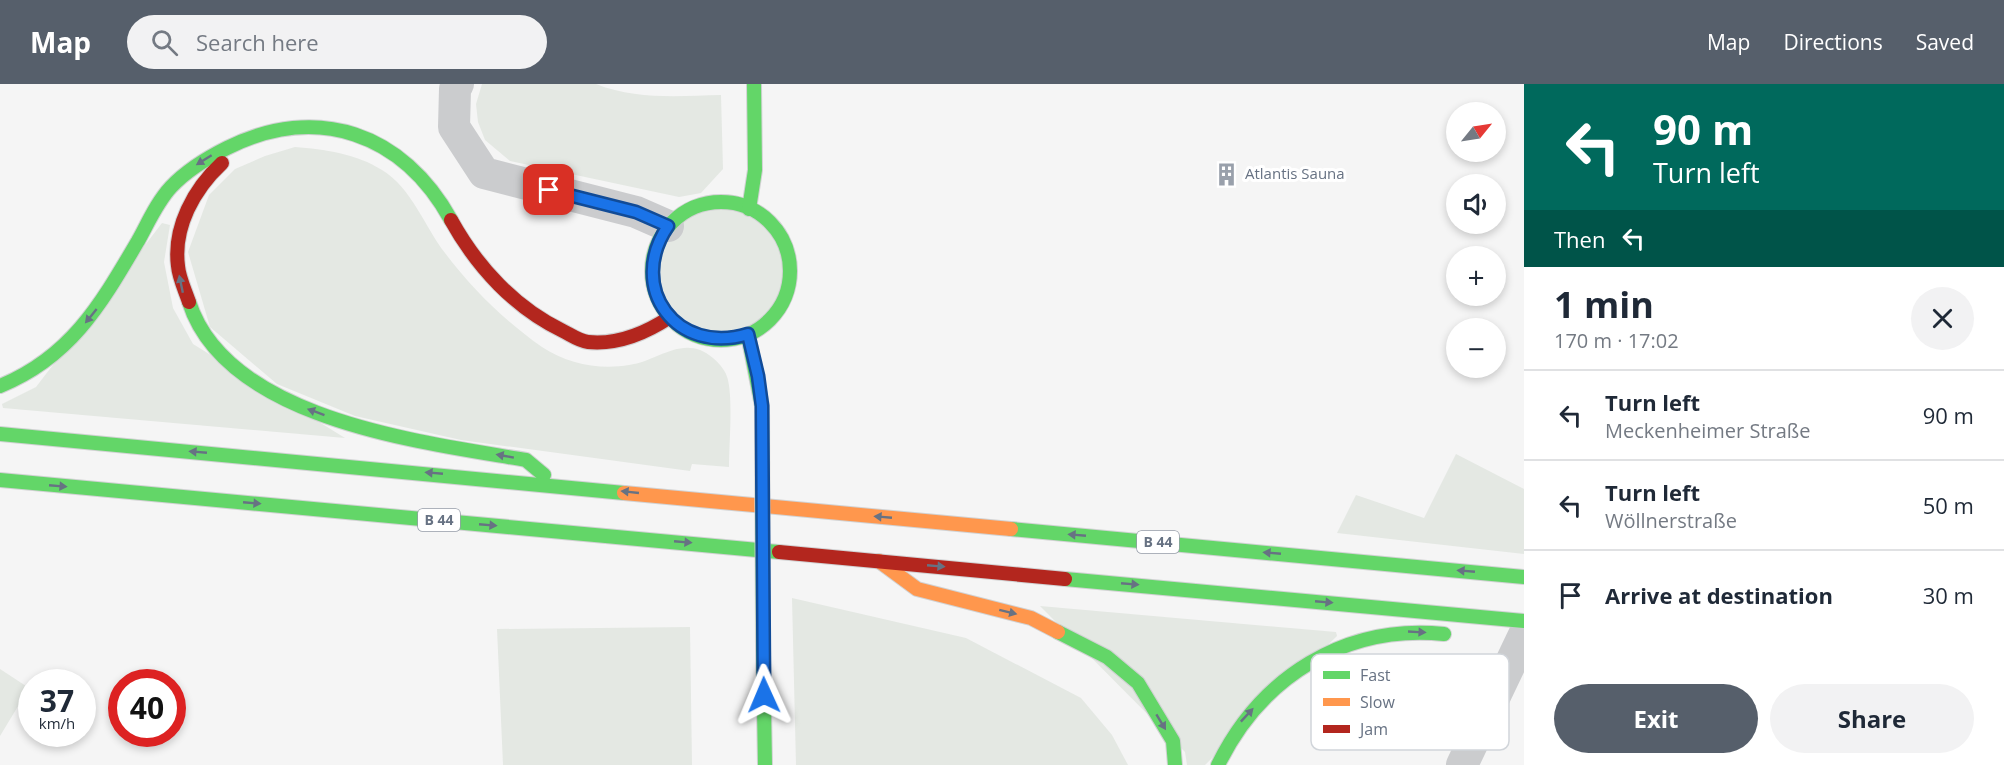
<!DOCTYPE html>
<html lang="en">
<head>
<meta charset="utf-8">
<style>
	body { margin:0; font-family:"Open Sans",sans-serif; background:#f2f2f3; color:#1f2937; height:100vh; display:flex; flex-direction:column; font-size:22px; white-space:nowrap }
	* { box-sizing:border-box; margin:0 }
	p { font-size:20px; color:#747a83 }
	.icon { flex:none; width:33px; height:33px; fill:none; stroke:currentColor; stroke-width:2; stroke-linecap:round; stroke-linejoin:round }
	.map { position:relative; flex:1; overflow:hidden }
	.panel { display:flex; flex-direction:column; background:#fff; width:480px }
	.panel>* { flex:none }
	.banner { background:#00695c; color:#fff; overflow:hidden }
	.needle { width:39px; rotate:60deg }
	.buttons { position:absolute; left:1446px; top:18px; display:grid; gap:12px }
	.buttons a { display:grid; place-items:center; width:60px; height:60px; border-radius:50%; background:#fff; box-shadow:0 3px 9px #0003; font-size:30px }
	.speed { position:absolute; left:18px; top:585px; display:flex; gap:12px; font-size:30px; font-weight:700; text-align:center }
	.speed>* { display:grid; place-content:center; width:78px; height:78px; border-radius:50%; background:#fff; box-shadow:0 3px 9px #0003; line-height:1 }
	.speed small { font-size:15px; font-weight:400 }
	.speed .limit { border:9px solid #d22; background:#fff; color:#111 }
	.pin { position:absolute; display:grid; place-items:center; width:51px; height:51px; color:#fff; margin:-26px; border-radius:12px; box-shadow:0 3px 9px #0006 }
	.me { position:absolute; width:66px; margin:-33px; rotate:359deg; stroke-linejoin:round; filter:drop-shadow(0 0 4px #0008) }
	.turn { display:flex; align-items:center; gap:21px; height:126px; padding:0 30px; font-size:27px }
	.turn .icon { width:78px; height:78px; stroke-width:2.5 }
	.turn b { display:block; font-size:42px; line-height:51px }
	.then { display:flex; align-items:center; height:57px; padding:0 30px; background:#0003; gap:12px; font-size:22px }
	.round { display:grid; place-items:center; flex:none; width:63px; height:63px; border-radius:32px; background:#f2f2f3 }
	.summary { display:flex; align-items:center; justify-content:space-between; height:102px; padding:0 30px }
	h1 { font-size:36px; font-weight:700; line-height:45px }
	.cta { display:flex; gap:12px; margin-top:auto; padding:12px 30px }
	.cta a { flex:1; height:69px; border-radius:36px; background:#565f6b; color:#fff; font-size:24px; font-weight:700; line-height:69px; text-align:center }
	.cta a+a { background:#f2f2f3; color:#1f2937 }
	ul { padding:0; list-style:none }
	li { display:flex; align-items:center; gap:18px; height:90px; padding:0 30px; border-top:2px solid #e0e1e3 }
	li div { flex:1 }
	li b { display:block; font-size:22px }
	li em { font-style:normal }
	header { display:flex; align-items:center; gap:36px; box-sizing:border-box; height:84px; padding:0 30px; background:#565f6b; color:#fff }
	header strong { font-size:28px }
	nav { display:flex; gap:33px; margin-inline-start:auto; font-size:21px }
	.search { width:420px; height:54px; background:#f2f2f3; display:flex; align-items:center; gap:15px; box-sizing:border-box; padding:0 21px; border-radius:33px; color:#747a83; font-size:22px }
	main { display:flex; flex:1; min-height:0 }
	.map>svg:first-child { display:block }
	.green { fill:#e4e8e3 }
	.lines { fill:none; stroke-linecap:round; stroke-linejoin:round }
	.fast-casing { stroke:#d1d2d3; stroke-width:16 }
	.slow-casing { stroke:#d1d2d3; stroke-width:16 }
	.jam-casing { stroke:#d1d2d3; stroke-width:16 }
	.street { stroke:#cbccce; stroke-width:32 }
	.fast { stroke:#63d668; stroke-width:14 }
	.slow { stroke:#ff974d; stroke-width:14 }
	.jam { stroke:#b3261e; stroke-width:14 }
	.fast-bridge-casing { stroke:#d1d2d3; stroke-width:16; stroke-linecap:butt }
	.fast-bridge { stroke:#63d668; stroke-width:14 }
	.oneway { fill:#677283 }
	.route-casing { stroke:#114b97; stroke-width:15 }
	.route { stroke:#1a73e8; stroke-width:10 }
	.labels { text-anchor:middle; stroke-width:6; stroke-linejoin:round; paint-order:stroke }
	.shield { fill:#fff; stroke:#959ca8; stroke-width:1.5 }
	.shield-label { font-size:14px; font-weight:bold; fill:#677283 }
	.poi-label { font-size:15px; fill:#677283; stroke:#fff; text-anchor:start }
	.key { fill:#fff; stroke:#d1d5da; stroke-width:1.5 }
	.key-label { font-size:16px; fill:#677283 }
</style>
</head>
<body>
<header>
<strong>Map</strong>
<div class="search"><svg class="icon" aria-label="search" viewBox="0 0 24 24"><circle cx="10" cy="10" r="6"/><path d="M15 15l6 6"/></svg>Search here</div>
<nav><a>Map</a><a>Directions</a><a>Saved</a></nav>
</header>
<main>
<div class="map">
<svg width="1524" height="681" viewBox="0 0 1524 681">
	<rect width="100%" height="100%" fill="#f5f5f5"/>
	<g class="green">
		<path d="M482 0H596C636 16 679 12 721 11L723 85 701 109 679 113 510 77 485 56 478 38 476 20Z"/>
		<path d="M295 63C324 65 357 70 382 86 411 103 425 143 445 169 473 206 504 236 542 263 567 280 600 286 629 281 659 277 684 249 713 274 720 280 726 287 728 296 733 319 729 359 729 383L692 380 690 387 461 356 355 332 277 300 210 243 188 168 209 111 235 85 265 72Z"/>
		<circle cx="721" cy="187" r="69"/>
		<polygon points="162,139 170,141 164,178 173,224 193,260 345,354 3,324 2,320 36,303"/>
		<polygon points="1456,370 1524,405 1524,470 1337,449 1356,411 1424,434"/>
		<polygon points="792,514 966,554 1081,614 1112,651 1128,681 796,681"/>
		<polygon points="1040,522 1336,548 1337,552 1205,681 1187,681 1185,668"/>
		<polygon points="690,543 692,681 503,681 497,545"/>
		<polygon points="0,585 29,604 0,652"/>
	</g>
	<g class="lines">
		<defs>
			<g id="fast">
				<circle cx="721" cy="187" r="69"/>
				<polyline points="749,125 755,86 754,0"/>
				<path d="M189 218C227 336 422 358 526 376L544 391"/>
				<polyline points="748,251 762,322"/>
				<path d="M0 302C71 273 101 220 138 157 148 139 157 118 171 103 187 86 207 74 227 64 317 19 403 49 451 136"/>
				<polyline points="0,350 624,409"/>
				<polyline points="0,396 779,468"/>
				<polyline points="1011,445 1524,493"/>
				<polyline points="1065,495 1524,537"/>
				<polyline points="1058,548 1107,573 1138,599 1173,657 1175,681"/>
				<polyline points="763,565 765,681"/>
				<path d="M1218 681C1261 593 1345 540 1444 550"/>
			</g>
			<g id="slow">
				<polyline points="624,409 1011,445"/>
				<polyline points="879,477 917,505 1031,534 1058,548"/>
			</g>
			<g id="jam">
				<path d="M451 136C477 183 515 224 563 247 571 251 579 257 588 258 618 261 646 249 670 233"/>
				<path d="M189 218C185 206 179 194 178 182 173 143 194 105 222 79"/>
				<polyline points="779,468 1065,495"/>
			</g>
		</defs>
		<use href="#fast" class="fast-casing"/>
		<use href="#slow" class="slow-casing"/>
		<use href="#jam" class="jam-casing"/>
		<g class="street">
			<polyline points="458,0 455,5 454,43 484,89 636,128 668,142"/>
			<polyline points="1462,681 1524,551"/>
		</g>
		<use href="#fast" class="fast"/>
		<use href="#slow" class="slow"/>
		<use href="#jam" class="jam"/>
		<defs>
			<polyline id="fast-bridge" points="762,322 763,565"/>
		</defs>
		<use href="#fast-bridge" class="fast-bridge-casing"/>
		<use href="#fast-bridge" class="fast-bridge"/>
	</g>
	<defs><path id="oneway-solid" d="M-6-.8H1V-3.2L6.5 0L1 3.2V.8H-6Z" transform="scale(1.5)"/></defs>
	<g class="oneway">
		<use href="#oneway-solid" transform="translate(204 76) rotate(148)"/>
		<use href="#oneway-solid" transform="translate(181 200) rotate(-102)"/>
		<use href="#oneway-solid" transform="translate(91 232) rotate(129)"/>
		<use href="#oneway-solid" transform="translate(316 328) rotate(-160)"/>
		<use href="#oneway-solid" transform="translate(198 368) rotate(-175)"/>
		<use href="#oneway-solid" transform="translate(505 372) rotate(-170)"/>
		<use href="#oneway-solid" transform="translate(434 389) rotate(-175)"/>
		<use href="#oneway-solid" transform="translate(58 402) rotate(5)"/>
		<use href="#oneway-solid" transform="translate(630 408) rotate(-174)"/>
		<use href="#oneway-solid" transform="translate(252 419) rotate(5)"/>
		<use href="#oneway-solid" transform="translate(883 433) rotate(-175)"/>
		<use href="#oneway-solid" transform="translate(488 441) rotate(5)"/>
		<use href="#oneway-solid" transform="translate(1077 451) rotate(-175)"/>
		<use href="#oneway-solid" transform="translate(683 458) rotate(5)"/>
		<use href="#oneway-solid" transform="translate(1272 469) rotate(-175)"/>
		<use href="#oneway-solid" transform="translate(936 482) rotate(5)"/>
		<use href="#oneway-solid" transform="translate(1466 487) rotate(-175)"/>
		<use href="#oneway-solid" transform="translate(1130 500) rotate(5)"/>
		<use href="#oneway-solid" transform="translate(1324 518) rotate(5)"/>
		<use href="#oneway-solid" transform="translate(1008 528) rotate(14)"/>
		<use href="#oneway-solid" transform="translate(1417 548) rotate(3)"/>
		<use href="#oneway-solid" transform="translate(1247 631) rotate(-47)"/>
		<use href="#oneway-solid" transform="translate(1161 638) rotate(59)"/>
	</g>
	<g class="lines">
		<defs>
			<path id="route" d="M549 106 636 128 668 142C626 204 677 272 748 250L758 292 762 322 764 611"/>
		</defs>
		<use href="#route" class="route-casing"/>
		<use href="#route" class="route"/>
	</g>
	<defs>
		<symbol id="building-bare" viewBox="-9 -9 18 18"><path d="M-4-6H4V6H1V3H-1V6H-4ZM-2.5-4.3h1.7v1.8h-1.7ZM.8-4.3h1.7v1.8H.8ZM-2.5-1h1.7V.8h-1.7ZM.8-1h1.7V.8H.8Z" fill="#99a0ab" stroke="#fff" stroke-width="2.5" paint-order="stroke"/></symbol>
	</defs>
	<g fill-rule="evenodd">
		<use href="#building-bare" x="1210" y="74" width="33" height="33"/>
	</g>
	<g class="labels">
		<g class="shield">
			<rect x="418" y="425" width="42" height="22" rx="4.5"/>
			<rect x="1137" y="447" width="42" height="22" rx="4.5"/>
		</g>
		<g class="shield-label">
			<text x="439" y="441">B 44</text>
			<text x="1158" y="463">B 44</text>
		</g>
		<g class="poi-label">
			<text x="1245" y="95">Atlantis Sauna</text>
		</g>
	</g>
	<rect x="1311" y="570" width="198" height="96" rx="9" class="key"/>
	<rect x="1323" y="587" width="27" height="8" fill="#63d668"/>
	<rect x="1323" y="614" width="27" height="8" fill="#ff974d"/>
	<rect x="1323" y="641" width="27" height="8" fill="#b3261e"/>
	<g class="key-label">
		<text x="1360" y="597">Fast</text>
		<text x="1360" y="624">Slow</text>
		<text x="1360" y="651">Jam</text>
	</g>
</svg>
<div class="buttons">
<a><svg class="needle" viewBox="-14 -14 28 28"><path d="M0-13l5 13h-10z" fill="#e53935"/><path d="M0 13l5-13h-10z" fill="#747a83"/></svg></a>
<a><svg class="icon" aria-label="sound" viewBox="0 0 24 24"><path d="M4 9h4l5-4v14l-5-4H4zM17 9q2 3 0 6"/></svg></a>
<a>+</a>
<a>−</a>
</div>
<div class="speed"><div>37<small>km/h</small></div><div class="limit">40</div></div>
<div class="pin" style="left:549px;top:106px;background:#d93025"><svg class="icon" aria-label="arrive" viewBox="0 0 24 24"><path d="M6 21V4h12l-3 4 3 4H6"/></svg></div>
<svg class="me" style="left:764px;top:611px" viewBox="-20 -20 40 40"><path d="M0-17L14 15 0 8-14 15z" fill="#1a73e8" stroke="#fff" stroke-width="4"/></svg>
</div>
<section class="panel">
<div class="banner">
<div class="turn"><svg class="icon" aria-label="left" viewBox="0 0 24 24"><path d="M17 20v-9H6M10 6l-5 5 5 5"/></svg><div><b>90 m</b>Turn left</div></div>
<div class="then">Then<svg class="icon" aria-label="left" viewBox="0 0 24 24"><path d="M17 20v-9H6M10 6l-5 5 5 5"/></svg></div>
</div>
<div class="summary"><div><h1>1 min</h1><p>170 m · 17:02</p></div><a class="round"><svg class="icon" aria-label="close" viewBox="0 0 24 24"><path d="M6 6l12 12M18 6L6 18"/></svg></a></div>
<ul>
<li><svg class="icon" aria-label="left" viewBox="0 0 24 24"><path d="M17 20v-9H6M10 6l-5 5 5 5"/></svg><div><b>Turn left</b><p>Meckenheimer Straße</p></div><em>90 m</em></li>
<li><svg class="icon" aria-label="left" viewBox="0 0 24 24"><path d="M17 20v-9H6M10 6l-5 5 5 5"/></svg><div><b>Turn left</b><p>Wöllnerstraße</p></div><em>50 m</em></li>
<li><svg class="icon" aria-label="arrive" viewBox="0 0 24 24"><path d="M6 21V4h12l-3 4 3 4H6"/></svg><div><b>Arrive at destination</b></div><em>30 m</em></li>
</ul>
<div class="cta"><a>Exit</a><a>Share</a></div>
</section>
</main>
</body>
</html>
